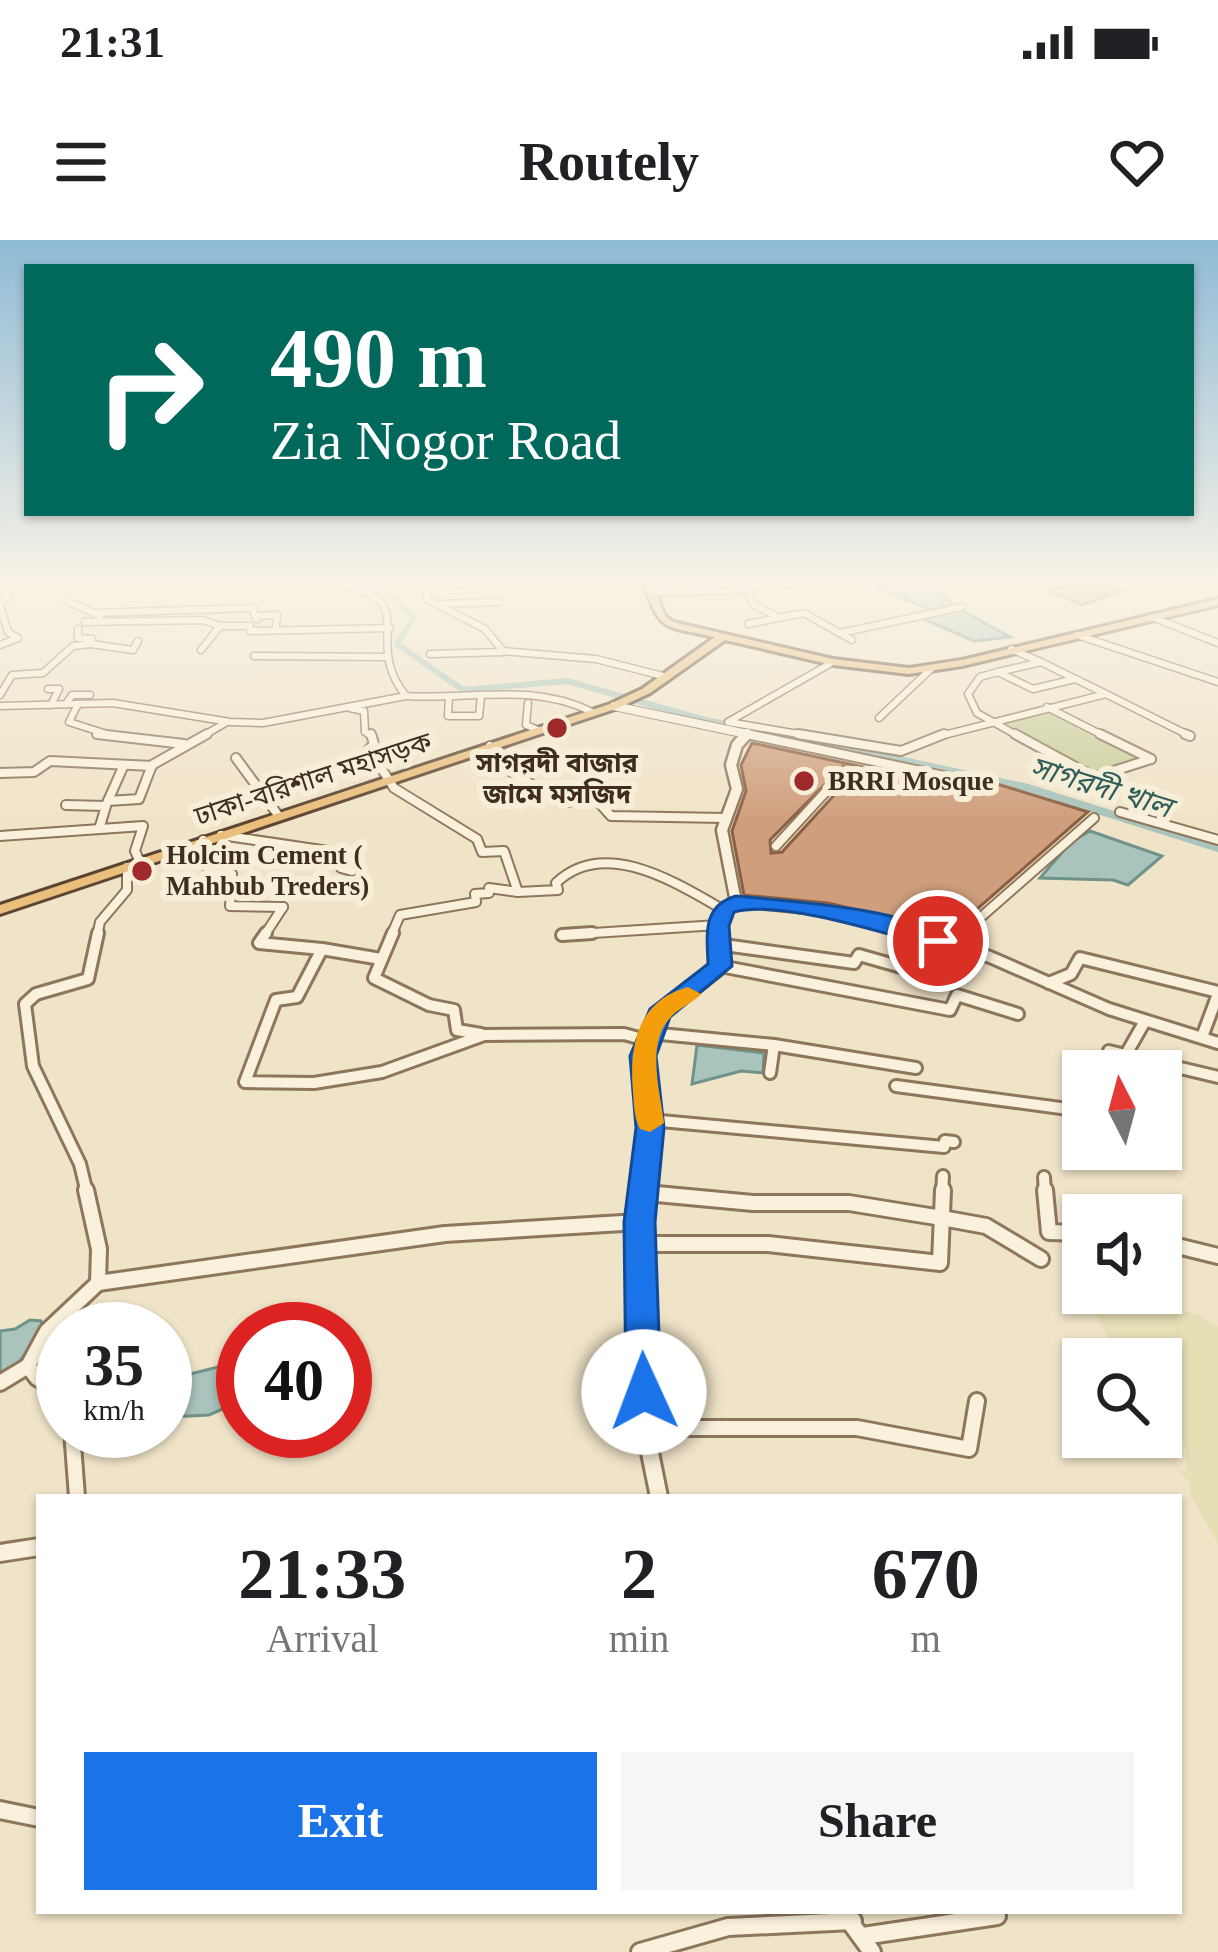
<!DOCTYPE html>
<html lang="en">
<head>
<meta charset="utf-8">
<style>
	body { margin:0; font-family:"Times New Roman","Noto Sans Bengali",serif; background:#f6f6f6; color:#202124; height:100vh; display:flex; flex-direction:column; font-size:45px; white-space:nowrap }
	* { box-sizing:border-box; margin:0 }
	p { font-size:39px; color:#757577 }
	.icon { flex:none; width:66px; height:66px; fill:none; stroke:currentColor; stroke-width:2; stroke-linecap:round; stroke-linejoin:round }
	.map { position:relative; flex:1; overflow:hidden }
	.details { position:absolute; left:36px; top:1254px; width:1146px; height:420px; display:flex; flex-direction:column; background:#fff; border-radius:0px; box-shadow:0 3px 9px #0004 }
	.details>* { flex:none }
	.guide { position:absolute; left:24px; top:24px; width:1170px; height:252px; border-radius:0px; box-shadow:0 3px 9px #0004; background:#00695c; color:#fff; overflow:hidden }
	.needle { width:78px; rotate:354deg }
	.fabs { position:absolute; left:1062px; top:810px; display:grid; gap:24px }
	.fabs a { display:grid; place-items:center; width:120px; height:120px; border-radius:0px; background:#fff; box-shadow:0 3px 9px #0004; font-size:60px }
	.speed { position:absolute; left:36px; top:1062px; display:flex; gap:24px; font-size:60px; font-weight:700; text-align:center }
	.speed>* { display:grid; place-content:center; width:156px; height:156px; border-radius:50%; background:#fff; box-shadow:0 3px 9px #0004; line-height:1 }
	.speed small { font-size:30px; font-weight:400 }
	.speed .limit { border:18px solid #d22; background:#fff; color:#111 }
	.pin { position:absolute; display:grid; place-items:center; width:102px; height:102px; color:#fff; margin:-51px; border:6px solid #fff; border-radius:50%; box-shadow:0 3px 12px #0007 }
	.me { position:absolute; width:132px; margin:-66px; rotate:358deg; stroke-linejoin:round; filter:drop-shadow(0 0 9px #0008) }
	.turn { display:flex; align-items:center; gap:42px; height:252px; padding:0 48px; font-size:54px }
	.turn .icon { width:156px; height:156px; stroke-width:2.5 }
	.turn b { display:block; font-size:84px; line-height:102px }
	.eta { display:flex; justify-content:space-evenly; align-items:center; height:204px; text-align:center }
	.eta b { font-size:72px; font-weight:700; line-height:84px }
	.button { display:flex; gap:24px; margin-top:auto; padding:24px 48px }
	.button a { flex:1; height:138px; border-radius:0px; background:#1a73e8; color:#fff; font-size:48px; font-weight:700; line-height:138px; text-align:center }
	.button a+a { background:#f6f6f6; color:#202124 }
	.status { display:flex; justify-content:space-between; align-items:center; height:84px; padding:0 60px; background:#fff; direction:ltr }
	.status svg { height:33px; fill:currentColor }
	header { display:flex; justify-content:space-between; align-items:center; height:156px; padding:0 48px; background:#fff; font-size:54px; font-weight:700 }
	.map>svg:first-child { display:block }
	.farmland { fill:#e6deb5 }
	.green { fill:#c9cf9b }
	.water { fill:#a9c4bc; stroke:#6f938a; stroke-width:3 }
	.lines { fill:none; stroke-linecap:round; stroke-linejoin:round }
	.canal-far1 { stroke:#a9c4bc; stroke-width:6 }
	.canal { stroke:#a9c4bc; stroke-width:8 }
	.building { fill:#cf9f7d; stroke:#8d5f41; stroke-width:3; fill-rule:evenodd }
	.minor-far4-casing { stroke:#8d765c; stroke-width:9 }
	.minor-far3-casing { stroke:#8d765c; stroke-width:12 }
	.minor-far2-casing { stroke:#8d765c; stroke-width:16 }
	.minor-far1-casing { stroke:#8d765c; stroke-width:20 }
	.minor-casing { stroke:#8d765c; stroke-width:22 }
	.tertiary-far3-casing { stroke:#8d765c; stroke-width:10 }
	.tertiary-far2-casing { stroke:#8d765c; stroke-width:15 }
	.tertiary-far1-casing { stroke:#8d765c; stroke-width:20 }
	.tertiary-casing { stroke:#8d765c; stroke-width:22 }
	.trunk-casing { stroke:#5b4430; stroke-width:6 }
	.minor-far4 { stroke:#faf1dc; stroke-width:6 }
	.minor-far3 { stroke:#faf1dc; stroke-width:8 }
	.minor-far2 { stroke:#faf1dc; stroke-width:10 }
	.minor-far1 { stroke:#faf1dc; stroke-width:14 }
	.minor { stroke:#faf1dc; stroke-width:16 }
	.tertiary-far3 { stroke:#faf1dc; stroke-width:8 }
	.tertiary-far2 { stroke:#faf1dc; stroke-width:10 }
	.tertiary-far1 { stroke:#faf1dc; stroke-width:14 }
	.tertiary { stroke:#faf1dc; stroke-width:16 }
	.trunk { fill:#eabe7c; fill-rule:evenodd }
	.route { fill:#1a73e8; stroke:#114b97; stroke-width:3 }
	.slow { fill:#f59e0b }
	.poi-dot { fill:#9e2a2b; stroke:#f7eed8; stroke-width:4.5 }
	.labels { text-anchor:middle; stroke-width:12; stroke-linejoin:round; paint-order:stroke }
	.far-poi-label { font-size:27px; font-weight:bold; fill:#3d2e20; stroke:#f7eed8; text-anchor:start }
	.far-street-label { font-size:27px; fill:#3d2e20; stroke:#f7eed8 }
	.far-water-label { font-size:30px; font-style:italic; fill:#2f5d5a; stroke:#f7eed8 }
</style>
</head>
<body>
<div class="status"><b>21:31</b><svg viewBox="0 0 49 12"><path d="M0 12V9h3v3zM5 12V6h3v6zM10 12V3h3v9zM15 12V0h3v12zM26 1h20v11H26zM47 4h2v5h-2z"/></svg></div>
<header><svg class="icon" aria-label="menu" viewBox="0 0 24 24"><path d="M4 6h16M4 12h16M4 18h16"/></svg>Routely<svg class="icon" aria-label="heart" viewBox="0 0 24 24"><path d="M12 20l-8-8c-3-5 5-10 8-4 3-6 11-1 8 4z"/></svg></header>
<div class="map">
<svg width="1218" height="1712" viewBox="0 0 1218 1712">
	<rect width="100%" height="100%" fill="#f0e4c8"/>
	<polygon class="farmland" points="1084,1053 1136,1058 1199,1075 1218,1087 1218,1304 1190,1254 1190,1242 1177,1230 1187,1232 1186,1207 1160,1197 1161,1119 1120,1119"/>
	<polygon class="green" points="1049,472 1141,519 1095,532 1004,483"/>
	<g class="water">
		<polygon points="907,341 937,347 954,367 935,371 873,347"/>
		<polygon points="953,370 963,371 1010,397 974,401 923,379"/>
		<polygon points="1090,591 1162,616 1128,645 1113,640 1040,638 1071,602"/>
		<polygon points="697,805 764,813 763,833 741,831 692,844"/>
		<polygon points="30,1080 41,1081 44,1089 18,1124 0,1136 0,1091 15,1089"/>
		<polygon points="230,1124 238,1144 232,1165 209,1175 171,1177 170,1139"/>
	</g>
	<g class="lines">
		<path class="canal-far1" d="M334 341C368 343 392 351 413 378L397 404 463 450 567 441 705 480 796 497"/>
		<polyline class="canal" points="780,494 1028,548 1218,608"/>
	</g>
	<g class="building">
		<polygon points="1097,341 1122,351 1082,365 1046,349"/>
		<path d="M752 503 984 553 991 551 994 543 1088 572 976 670 939 689 828 663 744 655 732 591 746 551 741 525ZM843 526 849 530 848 540 782 612 771 613 770 600Z"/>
	</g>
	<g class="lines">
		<defs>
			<g id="minor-far4">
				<path d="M303 341C441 350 355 394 406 456 469 460 533 442 592 472"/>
				<polyline points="425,341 428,360 485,389 503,411 596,419 663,436"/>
				<polyline points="516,341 532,341"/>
				<polyline points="848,341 886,341"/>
				<polyline points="953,341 969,349"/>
				<polyline points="0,346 8,356 0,363"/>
				<polyline points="425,346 484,341"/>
				<polyline points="746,349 754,365 778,377"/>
				<polyline points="653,352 723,351 806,341"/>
				<polyline points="65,360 100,376"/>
				<polyline points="439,364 500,362"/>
				<polyline points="0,365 8,392 18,398 0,405"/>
				<polyline points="94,373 253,368 255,376"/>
				<polyline points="1152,377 1218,403"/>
				<polyline points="257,379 255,376 277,375 276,387"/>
				<polyline points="85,382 203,380 220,386"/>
				<polyline points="748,384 804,373 852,400"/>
				<polyline points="840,393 962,367"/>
				<polyline points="1077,395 1218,442"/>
				<polyline points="91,404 133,410 138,401"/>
				<polyline points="1011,409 1041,422 998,432 1033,449 1075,439"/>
				<polyline points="201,410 220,386 250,386 250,391 390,388"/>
				<polyline points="430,414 504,412"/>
				<polyline points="254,416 387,417"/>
				<polyline points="998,432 980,437 968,454 977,473 1020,497"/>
				<polyline points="48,449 59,449 51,465"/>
				<polyline points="1106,454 1190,496"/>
				<polyline points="0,455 12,435 43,433 73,406 91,404 92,399 78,398 78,389"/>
				<polyline points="449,456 448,476 479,476 481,456"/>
				<polyline points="528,463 526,485 538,490"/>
				<polyline points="66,464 72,455 90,455"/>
				<polyline points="78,464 69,482 116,497"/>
				<polyline points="0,466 113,463 230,482 263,483 406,456"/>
				<polyline points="1047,467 1106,497"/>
				<polyline points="350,468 364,471 365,492 373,497"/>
				<polyline points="879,478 932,428"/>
				<polyline points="747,494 760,497"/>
				<polyline points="201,497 227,482"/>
				<polyline points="816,497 728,482 833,422"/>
				<polyline points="936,497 1106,454 1041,422"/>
			</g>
			<g id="minor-far3">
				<polyline points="97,494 184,504"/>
				<polyline points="371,494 374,504 369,509 394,548 477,599 482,612 504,611 518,652 489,648 489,653 475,654 476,662 400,675 391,696"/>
				<polyline points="747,494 986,545"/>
				<polyline points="798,494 901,511 944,494"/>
				<polyline points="1015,494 1105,543 1094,546"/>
				<polyline points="1100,494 1151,519"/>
				<polyline points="1185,494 1190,496"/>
				<polyline points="490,506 513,521 504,527 561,563 594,557 611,576 725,578"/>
				<polyline points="236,518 278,575"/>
				<polyline points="0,533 34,532 50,521 152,526"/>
				<polyline points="1095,537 1151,519"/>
				<polyline points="108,561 139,559 152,525 207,494"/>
				<polyline points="107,563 123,527"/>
				<polyline points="66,565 106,566 100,586"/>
				<polyline points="1120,572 1218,600"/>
				<polyline points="221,595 348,614 341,628 352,631"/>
				<polyline points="0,596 143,586 135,611 140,622"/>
				<polyline points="203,600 209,613 208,634 232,634 230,666 283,667"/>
				<polyline points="776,606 842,534"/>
				<path d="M518 652 558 650 556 643C605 596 678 644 724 670"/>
				<polyline points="736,662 826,671 930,696"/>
				<polyline points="562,695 718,685"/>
				<polyline points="97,696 100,682 127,650 127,627"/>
				<polyline points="264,696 283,667"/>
				<polyline points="947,696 981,677 1094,578"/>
			</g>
			<g id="minor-far2">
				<polyline points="266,693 259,703 322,709"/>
				<polyline points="393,693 374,738 429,765 454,770 457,790 481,794"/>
				<polyline points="921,693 990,717 1109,769 1218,803"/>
				<polyline points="562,695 592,693"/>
				<polyline points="938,701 952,693"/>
				<polyline points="717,704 854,723 859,715 919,732"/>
				<polyline points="381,719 322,709 297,757 276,760 245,842 314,843 382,832 484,795 624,794 646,800"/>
				<polyline points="720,726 950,770 957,755 1018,774"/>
				<polyline points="1049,743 1071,734 1080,718 1218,752"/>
				<polyline points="650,793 774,805 916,828"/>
				<polyline points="1202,797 1218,754"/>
				<polyline points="1125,816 1145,781"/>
				<polyline points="1102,831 1109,811 1218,837"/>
				<polyline points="770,833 774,805"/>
				<polyline points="896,846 1083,871"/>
				<polyline points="650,880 944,907 945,901 954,902"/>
				<polyline points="1044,937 1045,953"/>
				<polyline points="87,953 80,924 33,826 25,764 36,754 88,739 98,693"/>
				<polyline points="942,953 943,936"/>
			</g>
			<g id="minor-far1">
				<polyline points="1045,950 1049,992 1083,993"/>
				<polyline points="646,953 753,963 849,963 942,978 986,986 1041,1019"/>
				<polyline points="1161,1002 1218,1016"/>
				<polyline points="639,1004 768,1004 940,1023 943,950"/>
				<polyline points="98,1043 445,994 639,982"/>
				<polyline points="0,1143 28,1126"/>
				<polyline points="63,1154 37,1138 28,1126 47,1091 98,1043 99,1009 86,950"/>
				<polyline points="645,1188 857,1188 969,1209 977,1161"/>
				<polyline points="72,1191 77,1257"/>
			</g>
			<g id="minor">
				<polyline points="0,1313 39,1307"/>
				<polyline points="0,1570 39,1578"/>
				<polyline points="842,1671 872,1712"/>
				<polyline points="863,1696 997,1676"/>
				<polyline points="640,1712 728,1687 853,1681"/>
			</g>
			<polyline id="tertiary-far3" points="614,466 747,494"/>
			<polyline id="tertiary-far2" points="718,696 723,675 736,662 722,590 737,549 731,525 737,505 747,494"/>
			<polyline id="tertiary-far1" points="642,953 650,888 643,816 659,774 720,726 718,693"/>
			<polyline id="tertiary" points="643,950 639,982 645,1188 659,1257"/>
			<path id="trunk" d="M643 341H651L665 376 673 382 833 419 909 428 962 420 1218 359V365L962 426 909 434 833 425 725 400 650 453 618 468 0 674V665L610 464 642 449 715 397C663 385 661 394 643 341Z"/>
		</defs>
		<use href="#minor-far4" class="minor-far4-casing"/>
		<use href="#minor-far3" class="minor-far3-casing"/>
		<use href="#minor-far2" class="minor-far2-casing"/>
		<use href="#minor-far1" class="minor-far1-casing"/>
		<use href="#minor" class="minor-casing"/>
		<use href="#tertiary-far3" class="tertiary-far3-casing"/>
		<use href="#tertiary-far2" class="tertiary-far2-casing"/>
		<use href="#tertiary-far1" class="tertiary-far1-casing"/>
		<use href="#tertiary" class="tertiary-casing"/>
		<use href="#trunk" class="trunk-casing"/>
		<use href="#minor-far4" class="minor-far4"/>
		<use href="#minor-far3" class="minor-far3"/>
		<use href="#minor-far2" class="minor-far2"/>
		<use href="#minor-far1" class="minor-far1"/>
		<use href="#minor" class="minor"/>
		<use href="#tertiary-far3" class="tertiary-far3"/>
		<use href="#tertiary-far2" class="tertiary-far2"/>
		<use href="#tertiary-far1" class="tertiary-far1"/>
		<use href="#tertiary" class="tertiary"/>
		<use href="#trunk" class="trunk"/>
	</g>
	<linearGradient id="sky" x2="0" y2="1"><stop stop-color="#8fbad6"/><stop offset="0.59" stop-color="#f8f3e6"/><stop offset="1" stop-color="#f8f3e6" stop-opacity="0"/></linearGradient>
	<rect width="1218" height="580" fill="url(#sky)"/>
	<path class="route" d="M736 656C785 661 915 668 949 701L938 708C890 695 781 659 734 672L729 686 732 726 670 777 656 816 664 888 655 982 661 1152 656 1162 644 1166 631 1162 626 1152 624 982 636 888 630 816 650 769 708 724C707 694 702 666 736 656Z"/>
	<path class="slow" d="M688 747 701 754C692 764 678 768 670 778 646 804 660 851 664 883L650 892 640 889C634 878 634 865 633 852 629 806 637 761 688 747Z"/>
	<g class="poi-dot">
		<circle cx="557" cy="488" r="12"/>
		<circle cx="804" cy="541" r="12"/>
		<circle cx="142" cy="631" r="12"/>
	</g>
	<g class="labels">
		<g class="far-poi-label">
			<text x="557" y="532" text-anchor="middle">সাগরদী বাজার<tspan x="557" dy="31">জামে মসজিদ</tspan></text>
			<text x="828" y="550">BRRI Mosque</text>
			<text x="166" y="624">Holcim Cement (<tspan x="166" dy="31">Mahbub Treders)</tspan></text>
		</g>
		<g class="far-street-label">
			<text transform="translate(313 539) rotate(-18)" y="9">ঢাকা-বরিশাল মহাসড়ক</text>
		</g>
		<g class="far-water-label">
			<text transform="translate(1101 547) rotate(17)" y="10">সাগরদী খাল</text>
		</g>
	</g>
</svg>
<div class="fabs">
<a><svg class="needle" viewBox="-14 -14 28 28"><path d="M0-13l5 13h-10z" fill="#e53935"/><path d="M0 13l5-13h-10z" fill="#757577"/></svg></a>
<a><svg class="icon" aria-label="sound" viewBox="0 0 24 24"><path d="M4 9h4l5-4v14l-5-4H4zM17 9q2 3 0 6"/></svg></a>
<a><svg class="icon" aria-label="search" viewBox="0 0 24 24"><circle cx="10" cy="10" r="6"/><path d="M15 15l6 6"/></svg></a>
</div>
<div class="speed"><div>35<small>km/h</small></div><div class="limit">40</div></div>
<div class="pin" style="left:938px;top:701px;background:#d93025"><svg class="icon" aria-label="arrive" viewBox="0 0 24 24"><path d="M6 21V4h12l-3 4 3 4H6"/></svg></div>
<svg class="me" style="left:644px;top:1152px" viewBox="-20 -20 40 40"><circle r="19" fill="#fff"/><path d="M0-13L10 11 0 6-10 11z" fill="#1a73e8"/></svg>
<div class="guide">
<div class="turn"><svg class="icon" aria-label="right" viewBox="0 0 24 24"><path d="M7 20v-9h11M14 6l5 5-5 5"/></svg><div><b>490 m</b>Zia Nogor Road</div></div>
</div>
<section class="details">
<div class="eta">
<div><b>21:33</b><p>Arrival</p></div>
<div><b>2</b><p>min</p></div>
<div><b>670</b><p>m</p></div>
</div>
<div class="button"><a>Exit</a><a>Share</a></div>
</section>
</div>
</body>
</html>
